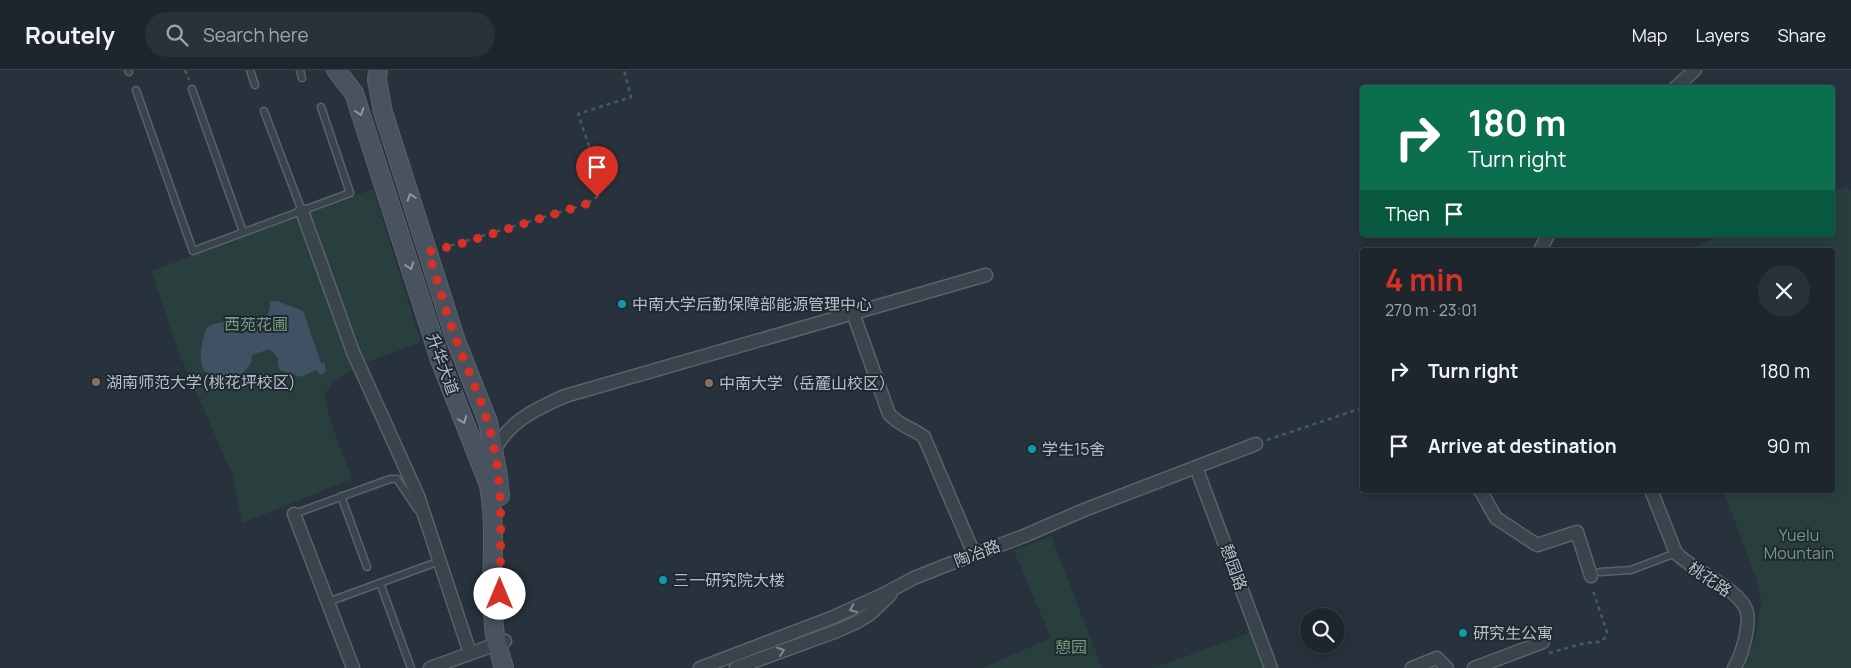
<!DOCTYPE html>
<html lang="en">
<head>
<meta charset="utf-8">
<style>
	body { margin:0; font-family:Manrope,"Noto Sans SC",sans-serif; background:#2a3239; color:#f1f3f6; height:100vh; display:flex; flex-direction:column; font-size:19px; white-space:nowrap }
	* { box-sizing:border-box; margin:0 }
	p { font-size:16px; color:#a0a5aa }
	.icon { flex:none; width:28px; height:28px; fill:none; stroke:currentColor; stroke-width:2; stroke-linecap:round; stroke-linejoin:round }
	.map { position:relative; flex:1; overflow:hidden }
	.panel { position:absolute; left:1360px; top:178px; width:475px; height:245px; display:flex; flex-direction:column; background:#1d262d; border-radius:5px; box-shadow:0 2px 12px #0003,0 0 0 1px #3b4349 }
	.panel>* { flex:none }
	.guide { position:absolute; left:1360px; top:15px; width:475px; height:152px; border-radius:5px; box-shadow:0 2px 12px #0003,0 0 0 1px #3b4349; background:#0b6e4f; color:#fff; overflow:hidden }
	.buttons { position:absolute; left:1300px; top:538px; display:grid; gap:10px }
	.buttons a { display:grid; place-items:center; width:45px; height:45px; border-radius:50%; background:#1d262d; box-shadow:0 2px 12px #0003,0 0 0 1px #3b4349; font-size:25px }
	.pin { position:absolute; display:grid; place-items:center; width:42px; height:42px; color:#fff; margin:-51px -21px; border-radius:50% 50% 50% 0; rotate:-45deg; box-shadow:0 0 5px #0007 }
	.pin .icon { rotate:45deg }
	.me { position:absolute; width:55px; margin:-28px; rotate:0deg; stroke-linejoin:round; filter:drop-shadow(0 0 4px #0008) }
	.turn { display:flex; align-items:center; gap:18px; height:105px; padding:0 25px; font-size:22px }
	.turn .icon { width:65px; height:65px; stroke-width:2.5 }
	.turn b { display:block; font-size:35px; line-height:42px }
	.then { display:flex; align-items:center; height:48px; padding:0 25px; background:#0003; gap:10px; font-size:19px }
	.round { display:grid; place-items:center; flex:none; width:52px; height:52px; border-radius:26px; background:#2a3239 }
	.overview { display:flex; align-items:center; justify-content:space-between; height:85px; padding:0 25px }
	h1 { font-size:30px; font-weight:700; line-height:38px; color:#d93025 }
	ul { padding:0; list-style:none }
	li { display:flex; align-items:center; gap:15px; height:75px; padding:0 25px }
	li div { flex:1 }
	li b { display:block; font-size:19px }
	li em { font-style:normal }
	header { display:flex; align-items:center; gap:30px; box-sizing:border-box; height:70px; padding:0 25px; background:#1d262d; border-bottom:1px solid #3b4349 }
	header strong { font-size:24px }
	nav { display:flex; gap:28px; margin-inline-start:auto; font-size:18px }
	.search { width:350px; height:45px; background:#2a3239; display:flex; align-items:center; gap:12px; box-sizing:border-box; padding:0 18px; border-radius:28px; color:#a0a5aa; font-size:19px }
	.map>svg:first-child { display:block }
	.green { fill:#293f3e }
	.water { fill:#3e5263 }
	.lines { fill:none; stroke-linecap:round; stroke-linejoin:round }
	.lane-casing { stroke:#58626b; stroke-width:9 }
	.street-casing { stroke:#58626b; stroke-width:15 }
	.secondary-casing { stroke:#58626b; stroke-width:20 }
	.path { stroke:#485b5c; stroke-width:2.5; stroke-dasharray:4 4; stroke-linecap:butt }
	.lane { stroke:#3a444d; stroke-width:6 }
	.street { stroke:#3a444d; stroke-width:12 }
	.secondary { stroke:#49535f; stroke-width:18 }
	.oneway { stroke:#9099a3 }
	.oneway2 { stroke:#7e8891 }
	.route { stroke:#d93025; stroke-width:9; stroke-dasharray:0 16.2 }
	.culture-dot { fill:#0f9aa8; stroke:#1f2932; stroke-width:2 }
	.education-dot { fill:#8d6e63; stroke:#1f2932; stroke-width:2 }
	.labels { text-anchor:middle; stroke-width:4; stroke-linejoin:round; paint-order:stroke }
	.poi-label { font-size:16px; fill:#b6bfc8; stroke:#1f2932; text-anchor:start }
	.park-label { font-size:16px; fill:#779b7b; stroke:#1f2932 }
	.street-label { font-size:16px; fill:#b6bfc8; stroke:#1f2932 }
</style>
</head>
<body>
<header>
<strong>Routely</strong>
<div class="search"><svg class="icon" aria-label="search" viewBox="0 0 24 24"><circle cx="10" cy="10" r="6"/><path d="M15 15l6 6"/></svg>Search here</div>
<nav><a>Map</a><a>Layers</a><a>Share</a></nav>
</header>
<div class="map">
<svg width="1851" height="598" viewBox="0 0 1851 598">
	<rect width="100%" height="100%" fill="#27323c"/>
	<g class="green">
		<polygon points="1846,116 1851,121 1851,598 1741,598 1755,568 1761,531 1758,513 1723,420 1832,420 1832,180 1687,180 1722,165 1832,165 1833,122"/>
		<polygon points="373,119 421,272 373,290 334,310 324,326 333,358 352,409 242,453 233,406 181,288 151,201"/>
		<polygon points="1051,466 1102,598 982,598 1051,568 1014,481"/>
		<polygon points="1257,560 1271,598 1154,598"/>
	</g>
	<path class="water" d="M270 231H277L303 241 321 293 324 292 326 301 321 305 316 300 301 307C293 303 287 303 280 300L278 295V288L270 279 252 285C252 317 180 330 207 257L213 254 239 249 246 245 261 247 268 244 270 237Z"/>
	<g class="lines">
		<defs>
			<g id="lane">
				<polyline points="128,0 129,2"/>
				<polyline points="250,0 255,15"/>
				<polyline points="300,0 302,8"/>
				<polyline points="192,19 243,162"/>
				<polyline points="136,20 193,181 350,123 321,37"/>
				<polyline points="264,41 302,141"/>
				<polyline points="341,426 367,497"/>
				<polyline points="294,444 390,409 397,409 418,440"/>
				<polyline points="1600,502 1631,500 1676,483"/>
				<polyline points="380,513 411,598"/>
				<polyline points="328,532 440,491"/>
			</g>
			<g id="street">
				<polyline points="1675,18 1695,0"/>
				<polyline points="302,141 353,282 418,426 470,583"/>
				<polyline points="1540,180 1548,165"/>
				<path d="M853 243 889 344C901 357 911 357 924 367L974 484"/>
				<path d="M492 385C506 353 535 339 565 326L986 205"/>
				<polyline points="1196,397 1271,598"/>
				<polyline points="1480,420 1496,448 1537,475 1577,462 1591,506"/>
				<path d="M1651 420 1676 483C1693 501 1741 519 1747 542 1749 550 1747 558 1746 565 1743 577 1741 588 1734 598"/>
				<polyline points="294,444 353,598"/>
				<polyline points="430,598 505,571"/>
				<polyline points="700,598 831,548 882,525 914,508 944,496 1024,466 1084,440 1256,374"/>
				<polyline points="736,598 837,561 855,553 870,544 890,525"/>
				<polyline points="1412,598 1437,588 1447,598"/>
				<polyline points="1474,598 1543,572"/>
			</g>
			<g id="secondary">
				<path d="M336 0 354 23 440 290 489 415C498 465 488 515 495 565 497 576 501 587 504 598"/>
				<polyline points="378,0 377,10 383,42 456,271 488,352 498,406 500,426"/>
			</g>
		</defs>
		<use href="#lane" class="lane-casing"/>
		<use href="#street" class="street-casing"/>
		<use href="#secondary" class="secondary-casing"/>
		<g class="path">
			<polyline points="185,0 189,10"/>
			<polyline points="443,178 586,134 597,127 601,115 595,93 578,44 631,27 624,0"/>
			<polyline points="1267,370 1362,338"/>
			<polyline points="1549,583 1585,573 1600,572 1606,567 1607,562 1592,518"/>
		</g>
		<use href="#lane" class="lane"/>
		<use href="#street" class="street"/>
		<use href="#secondary" class="secondary"/>
	</g>
	<defs><path id="oneway-chevron" d="M-2-3.5L2.5 0L-2 3.5" fill="none" stroke-width="1.6" stroke-linecap="round" stroke-linejoin="round" transform="scale(1.25)"/></defs>
	<g class="oneway">
		<use href="#oneway-chevron" transform="translate(360 42) rotate(72)"/>
		<use href="#oneway-chevron" transform="translate(411 127) rotate(-108)"/>
		<use href="#oneway-chevron" transform="translate(410 196) rotate(72)"/>
		<use href="#oneway-chevron" transform="translate(463 350) rotate(69)"/>
	</g>
	<g class="oneway2">
		<use href="#oneway-chevron" transform="translate(853 539) rotate(155)"/>
		<use href="#oneway-chevron" transform="translate(781 581) rotate(-20)"/>
	</g>
	<g class="lines">
		<path class="route" d="M500 524C500 473 504 422 493 372 485 337 470 306 457 272 446 243 438 212 428 182L460 174 586 134 597 127"/>
	</g>
	<g class="culture-dot">
		<circle cx="622" cy="234" r="5"/>
		<circle cx="1032" cy="379" r="5"/>
		<circle cx="663" cy="510" r="5"/>
		<circle cx="1463" cy="563" r="5"/>
	</g>
	<g class="education-dot">
		<circle cx="96" cy="312" r="5"/>
		<circle cx="709" cy="313" r="5"/>
	</g>
	<g class="labels">
		<g class="poi-label">
			<text x="632" y="240">中南大学后勤保障部能源管理中心</text>
			<text x="106" y="318">湖南师范大学(桃花坪校区)</text>
			<text x="719" y="319">中南大学（岳麓山校区）</text>
			<text x="1042" y="385">学生15舍</text>
			<text x="673" y="516">三一研究院大楼</text>
			<text x="1473" y="569">研究生公寓</text>
		</g>
		<g class="park-label">
			<text x="256" y="260">西苑花圃</text>
			<text x="1799" y="471">Yuelu<tspan x="1799" dy="18">Mountain</tspan></text>
			<text x="1071" y="583">憩园</text>
		</g>
		<g class="street-label">
			<text transform="translate(443 294) rotate(70)" y="6">升华大道</text>
			<text transform="translate(977 483) rotate(-21)" y="6">陶冶路</text>
			<text transform="translate(1234 497) rotate(70)" y="6">憩园路</text>
			<text transform="translate(1710 509) rotate(34)" y="6">桃花路</text>
		</g>
	</g>
</svg>
<div class="buttons">
<a><svg class="icon" aria-label="search" viewBox="0 0 24 24"><circle cx="10" cy="10" r="6"/><path d="M15 15l6 6"/></svg></a>
</div>
<div class="pin" style="left:597px;top:127px;background:#d93025"><svg class="icon" aria-label="arrive" viewBox="0 0 24 24"><path d="M6 21V4h12l-3 4 3 4H6"/></svg></div>
<svg class="me" style="left:500px;top:524px" viewBox="-20 -20 40 40"><circle r="19" fill="#fff"/><path d="M0-13L10 11 0 6-10 11z" fill="#d93025"/></svg>
<div class="guide">
<div class="turn"><svg class="icon" aria-label="right" viewBox="0 0 24 24"><path d="M7 20v-9h11M14 6l5 5-5 5"/></svg><div><b>180 m</b>Turn right</div></div>
<div class="then">Then<svg class="icon" aria-label="arrive" viewBox="0 0 24 24"><path d="M6 21V4h12l-3 4 3 4H6"/></svg></div>
</div>
<section class="panel">
<div class="overview"><div><h1>4 min</h1><p>270 m · 23:01</p></div><a class="round"><svg class="icon" aria-label="close" viewBox="0 0 24 24"><path d="M6 6l12 12M18 6L6 18"/></svg></a></div>
<ul>
<li><svg class="icon" aria-label="right" viewBox="0 0 24 24"><path d="M7 20v-9h11M14 6l5 5-5 5"/></svg><div><b>Turn right</b></div><em>180 m</em></li>
<li><svg class="icon" aria-label="arrive" viewBox="0 0 24 24"><path d="M6 21V4h12l-3 4 3 4H6"/></svg><div><b>Arrive at destination</b></div><em>90 m</em></li>
</ul>
</section>
</div>
</body>
</html>
